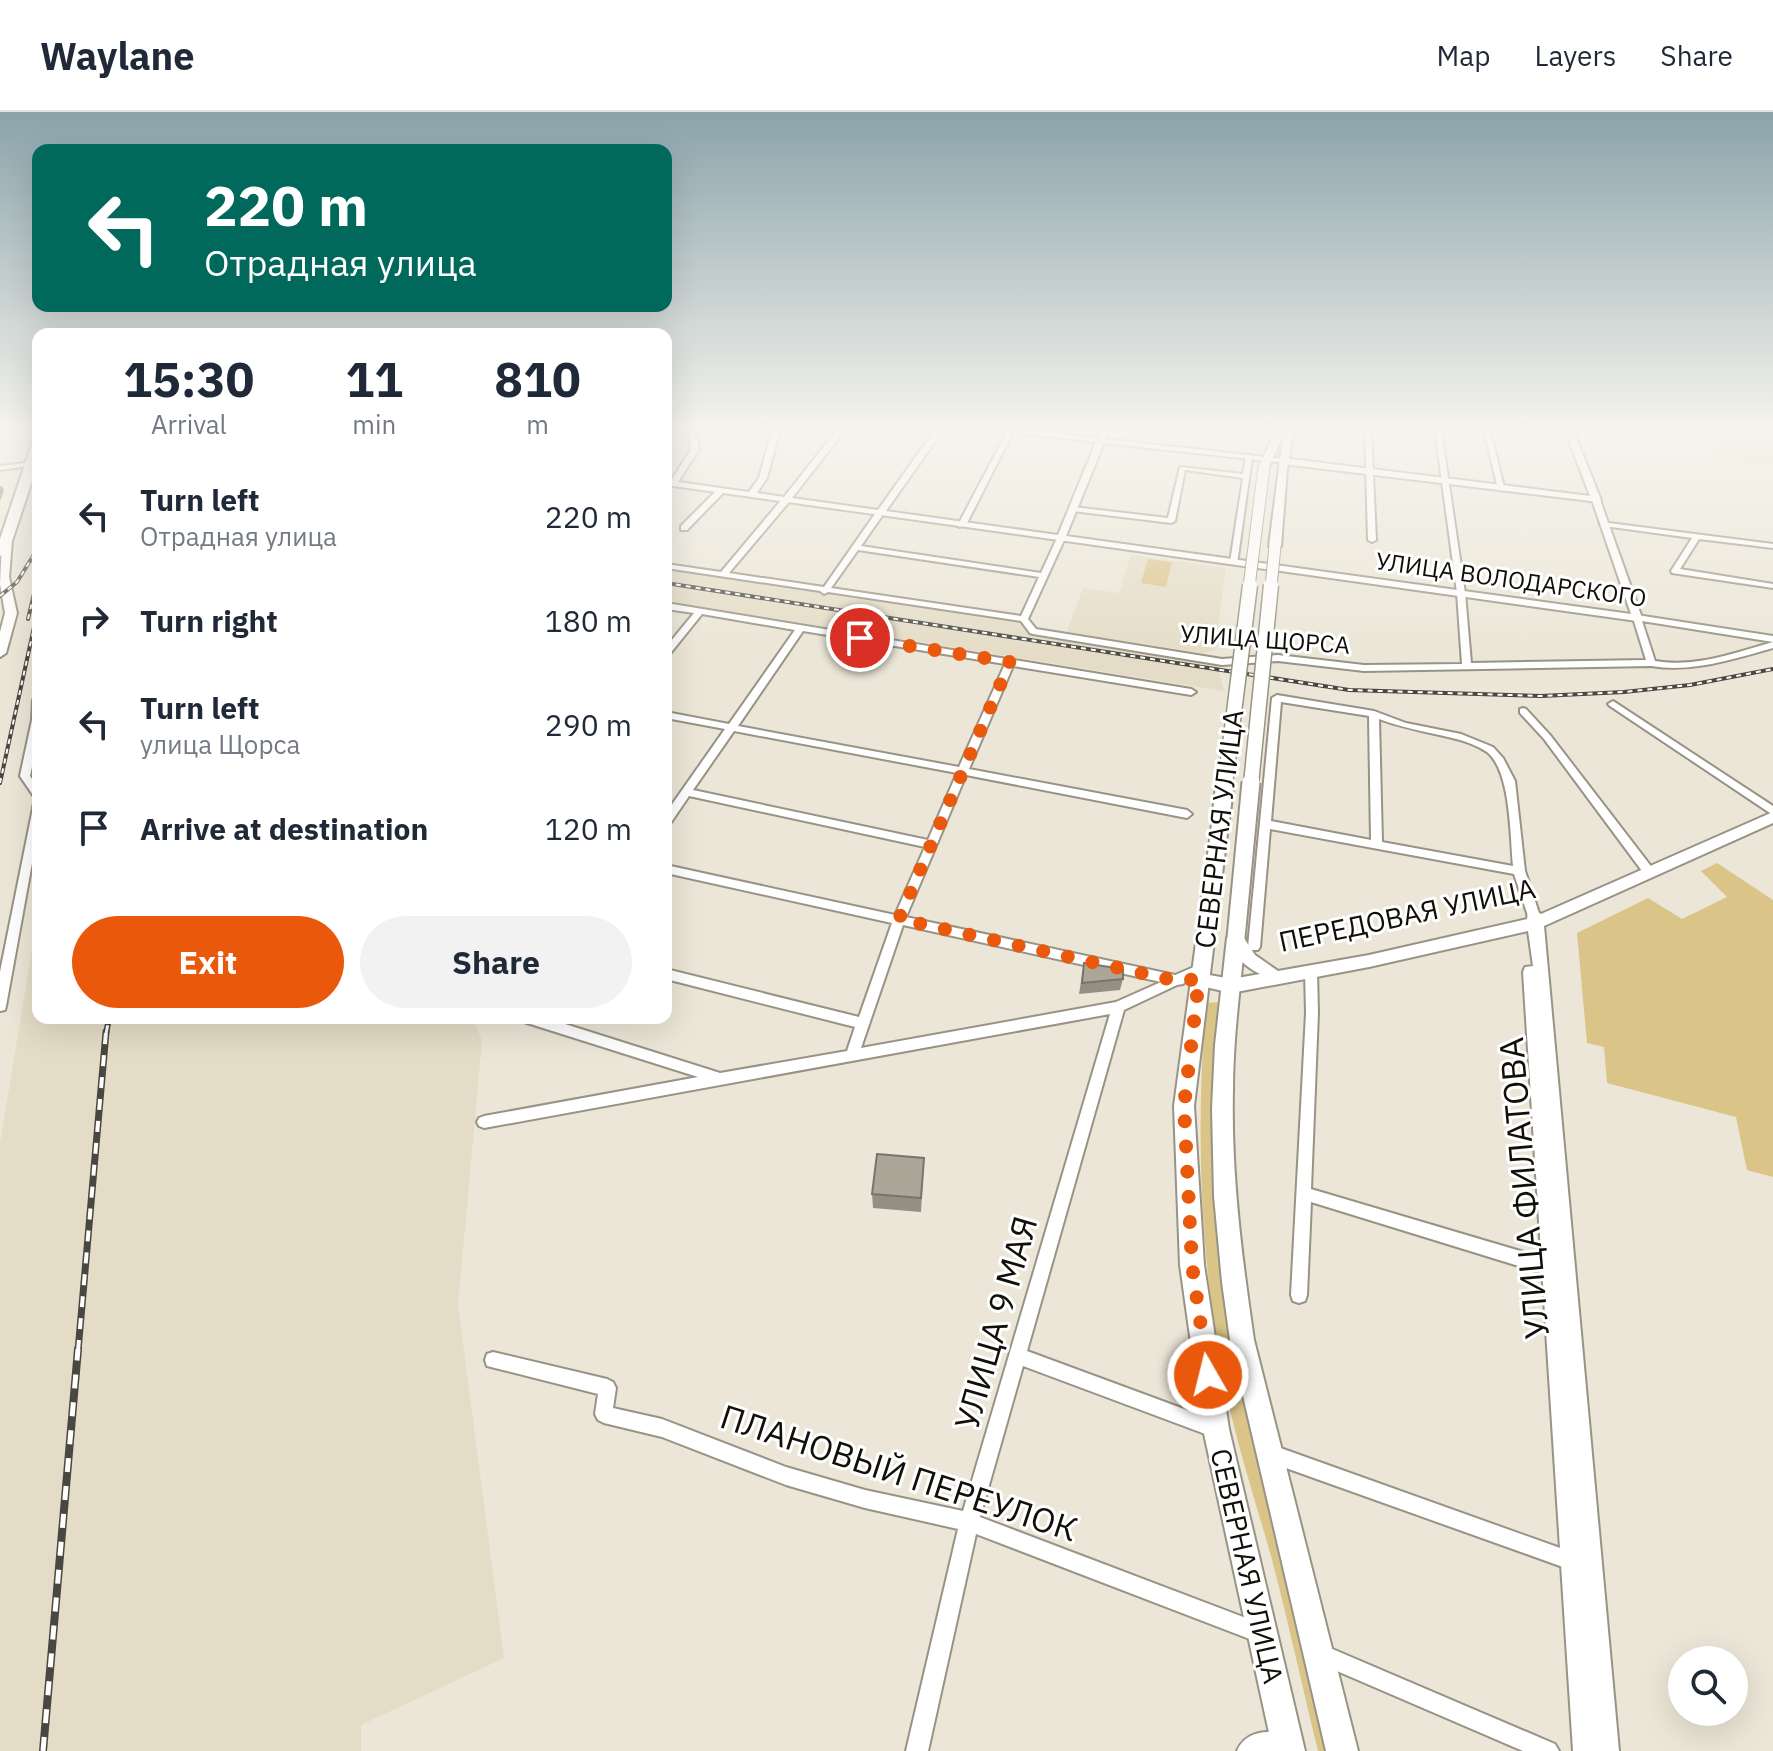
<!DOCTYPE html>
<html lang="en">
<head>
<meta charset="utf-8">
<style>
	body { margin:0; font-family:"IBM Plex Sans",sans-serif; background:#f2f2f3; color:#1f2937; height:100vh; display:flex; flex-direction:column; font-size:30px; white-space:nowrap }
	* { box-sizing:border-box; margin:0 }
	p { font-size:26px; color:#747a83 }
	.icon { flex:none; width:44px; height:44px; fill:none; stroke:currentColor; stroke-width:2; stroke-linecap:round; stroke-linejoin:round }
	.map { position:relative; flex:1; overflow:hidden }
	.side { position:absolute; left:32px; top:216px; width:640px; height:696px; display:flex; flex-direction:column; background:#fff; border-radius:16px; box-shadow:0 8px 32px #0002 }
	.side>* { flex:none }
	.top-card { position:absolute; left:32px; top:32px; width:640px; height:168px; border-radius:16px; box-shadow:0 8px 32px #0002; background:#00695c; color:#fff; overflow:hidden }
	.buttons { position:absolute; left:1668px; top:1534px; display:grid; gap:16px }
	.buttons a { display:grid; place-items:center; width:80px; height:80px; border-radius:50%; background:#fff; box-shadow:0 8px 32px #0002; font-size:40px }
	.pin { position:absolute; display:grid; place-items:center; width:68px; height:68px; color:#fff; margin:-34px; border:4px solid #fff; border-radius:50%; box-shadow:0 2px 8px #0007 }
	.me { position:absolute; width:88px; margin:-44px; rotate:352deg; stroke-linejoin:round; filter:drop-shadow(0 0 6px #0008) }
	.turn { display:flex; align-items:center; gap:28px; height:168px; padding:0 40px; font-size:36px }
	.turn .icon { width:104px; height:104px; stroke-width:2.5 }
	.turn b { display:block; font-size:56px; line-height:68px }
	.eta { display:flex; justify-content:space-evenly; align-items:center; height:136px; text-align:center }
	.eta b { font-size:48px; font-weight:700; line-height:56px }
	.cta { display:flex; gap:16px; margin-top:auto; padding:16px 40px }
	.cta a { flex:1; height:92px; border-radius:48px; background:#ea580c; color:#fff; font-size:32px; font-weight:700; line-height:92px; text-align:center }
	.cta a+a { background:#f2f2f3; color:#1f2937 }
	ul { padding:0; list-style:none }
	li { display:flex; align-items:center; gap:24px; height:104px; padding:0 40px }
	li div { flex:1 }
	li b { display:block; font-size:30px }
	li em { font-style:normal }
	header { display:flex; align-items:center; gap:48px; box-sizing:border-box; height:112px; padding:0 40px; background:#fff; border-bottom:2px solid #e0e1e3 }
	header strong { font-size:38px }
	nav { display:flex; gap:44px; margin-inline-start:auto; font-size:28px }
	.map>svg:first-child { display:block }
	.built { fill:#e4dcc6 }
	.green { fill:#dac488 }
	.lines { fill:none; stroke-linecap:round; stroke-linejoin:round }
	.minor-casing { stroke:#989385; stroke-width:4 }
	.tertiary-casing { stroke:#989385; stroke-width:4 }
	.secondary-casing { stroke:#989385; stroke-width:4 }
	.primary-casing { stroke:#989385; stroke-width:4 }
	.minor { fill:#fff; fill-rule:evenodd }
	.tertiary { fill:#fff; fill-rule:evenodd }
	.secondary { fill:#fff; fill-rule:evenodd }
	.primary { fill:#fff; fill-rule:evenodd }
	.rail-far3-casing { stroke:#494740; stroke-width:4 }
	.rail-far2-casing { stroke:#494740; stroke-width:6 }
	.rail-far1-casing { stroke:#494740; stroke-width:7 }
	.rail-casing { stroke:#494740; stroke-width:8 }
	.rail-far3 { stroke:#fff; stroke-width:2; stroke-dasharray:5; stroke-linecap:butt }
	.rail-far2 { stroke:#fff; stroke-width:3; stroke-dasharray:9; stroke-linecap:butt }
	.rail-far1 { stroke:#fff; stroke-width:4; stroke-dasharray:11; stroke-linecap:butt }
	.rail { stroke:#fff; stroke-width:5; stroke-dasharray:14; stroke-linecap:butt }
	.primary-bridge-far2-casing { stroke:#989385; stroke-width:13; stroke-linecap:butt }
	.primary-bridge-far1-casing { stroke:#989385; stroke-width:17; stroke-linecap:butt }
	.primary-bridge-casing { stroke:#989385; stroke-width:21; stroke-linecap:butt }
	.primary-bridge-far2 { stroke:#fff; stroke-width:11 }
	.primary-bridge-far1 { stroke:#fff; stroke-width:14 }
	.primary-bridge { stroke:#fff; stroke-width:17 }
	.wall { fill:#938f83 }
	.shaded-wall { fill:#78746a }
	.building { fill:#aba698; stroke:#78746a; stroke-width:2 }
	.route { stroke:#ea580c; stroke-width:14; stroke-dasharray:0 25.2 }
	.labels { text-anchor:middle; stroke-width:6; stroke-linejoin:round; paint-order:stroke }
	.far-street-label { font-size:24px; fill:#100f0a; stroke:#fff }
	.street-label { font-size:28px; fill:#100f0a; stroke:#fff }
	.near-street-label { font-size:34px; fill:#100f0a; stroke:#fff }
</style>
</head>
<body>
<header>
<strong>Waylane</strong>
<nav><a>Map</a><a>Layers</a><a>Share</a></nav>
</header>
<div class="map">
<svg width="1773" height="1639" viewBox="0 0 1773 1639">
	<rect width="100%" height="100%" fill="#ebe6d7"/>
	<g class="built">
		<polygon points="1655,318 1766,318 1773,328 1773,355 1724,349 1711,324"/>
		<polygon points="1131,443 1226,456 1215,538 1203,541 1067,520 1083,476 1119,481"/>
		<polygon points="666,452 1022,506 1032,523 1217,552 1224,579 708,496 700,502 666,496"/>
		<polygon points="38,802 38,906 473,906 482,929 458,1193 504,1546 361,1613 361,1639 0,1639 0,1031"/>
	</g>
	<g class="green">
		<polygon points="1148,447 1172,450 1166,475 1141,471"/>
		<polygon points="1717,751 1773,788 1773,1065 1747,1058 1736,1005 1607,971 1604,935 1587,931 1577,821 1648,786 1682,807 1727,785 1701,759"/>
		<path d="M1220 890 1213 972V1038L1218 1126 1330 1639H1318C1302 1574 1288 1508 1271 1444 1256 1391 1239 1339 1227 1285 1200 1155 1195 1023 1206 891Z"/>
	</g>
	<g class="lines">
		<defs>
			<g id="minor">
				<polygon points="1008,318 1014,318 966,413 959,415 958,413"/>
				<polygon points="1365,318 1371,318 1376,428 1372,430 1368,428"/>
				<path d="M1435 318H1441L1465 481 1471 551 1646 548 1633 506 1637 503 1773 524V530L1642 509 1655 549C1696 556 1734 541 1773 530V536C1733 547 1693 561 1651 554L1364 559 1278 549 1222 553 1033 522 1030 521 1021 509 828 480 824 482 820 479 666 456V452L721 460 783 386H786L790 388 789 390 729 461 824 475 877 399H880L884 401 861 434 1041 461 1057 426 1064 424 1065 426 1028 507 1036 517 1222 547 1278 543 1364 553 1462 552 1457 481ZM858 438 1039 465 1021 504 831 476Z"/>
				<polygon points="1484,318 1490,318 1505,379 1498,377"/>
				<polygon points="1249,343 1252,345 1237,452 1230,450 1243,366 1185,358 1175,409 1171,411 1073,399 1069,397 1073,395 1168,406 1180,355 1243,362 1246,345"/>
				<polygon points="33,350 36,352 35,353 0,358 0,354"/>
				<polygon points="718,377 725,379 687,418 681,418 681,414"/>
				<polygon points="1601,410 1773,432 1773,436 1699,427 1680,457 1773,472 1773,476 1672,461 1671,459 1692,426 1604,414 1600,412"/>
				<path d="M666 491 1191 577 1196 580 1191 583 1013 554 969 657 1187 698 1192 702 1187 706 966 663 906 805 1175 863 1201 852 1205 854 1207 857 1205 860 1185 870 1183 872 1177 873 1124 898 1027 1239 1222 1311 1225 1317 1222 1323 1216 1326 1023 1254 980 1405 1267 1514 1270 1521 1267 1528 1260 1531 976 1422 928 1639H906L958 1417 865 1396 786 1373 662 1325 604 1311 598 1308 595 1302 598 1282 487 1254 485 1248 487 1242 493 1240 607 1267 613 1270 616 1276 613 1296 662 1307 786 1355 865 1378 963 1399 1110 902 484 1016 479 1014 477 1010 479 1006 484 1004 698 965 524 910 523 906H546L720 961 847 939 855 915 666 867V857L859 905 892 811 666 761V753L895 803 925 735 689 684 670 712 666 713V701L725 617 666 606V600L729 612 795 518 702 502 669 543 666 544V535L694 501 666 497ZM803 519 1005 552 959 655 738 614ZM734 619 957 661 928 728 693 678ZM903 813 1161 870 1116 890 861 936Z"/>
				<path d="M1277 583 1374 599 1406 611 1461 622 1493 635 1503 646 1515 669 1525 759 1540 804 1538 807 1534 808 1528 804 1514 762 1270 717 1260 835 1258 838H1250L1248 835 1272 586ZM1281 590 1369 604 1371 728 1271 709ZM1379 607C1403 616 1427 620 1452 626 1463 628 1478 634 1487 640 1511 659 1510 724 1513 754L1382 730Z"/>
				<polygon points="38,585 38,626 30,664 38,676 38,718 6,894 5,898 0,899 0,860 35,686 20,664 32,608 33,588"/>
				<polygon points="1613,589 1773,694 1773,703 1610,594 1608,592"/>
				<polygon points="1523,596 1526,597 1550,623 1650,753 1652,756 1650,759 1642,759 1544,627 1520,601 1520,597"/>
				<polygon points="1311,854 1315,856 1317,859 1318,901 1311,1077 1554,1149 1560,1152 1562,1157 1560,1162 1554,1165 1311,1090 1307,1183 1305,1189 1299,1191 1293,1189 1291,1183 1306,901 1305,859 1307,856"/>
				<polygon points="1272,1333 1574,1441 1581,1443 1583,1450 1581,1457 1574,1459 1272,1351 1266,1348 1263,1342 1266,1336"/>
				<polygon points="1323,1533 1555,1632 1559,1639 1523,1639 1316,1550 1313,1543 1316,1536"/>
				<path d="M1286 1619 1293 1622 1296 1629 1293 1636 1287 1639H1237C1246 1618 1266 1620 1286 1619Z"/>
			</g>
			<g id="tertiary">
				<polygon points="688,318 696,318 699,337 678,370 749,380 759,366 772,318 780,318 767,366 757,381 784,385 837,318 845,318 792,386 878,398 935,318 943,318 886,399 1058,423 1096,330 1008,320 1004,318 1028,318 1098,326 1101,318 1109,318 1105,327 1283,347 1286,347 1286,351 1104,331 1066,424 1631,502 1592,388 1596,385 1600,388 1642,506 1637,509 666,373 666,369 671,369 691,337"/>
				<polygon points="38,324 38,338 5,441 0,444 0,427 34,326"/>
			</g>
			<g id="secondary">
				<polygon points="1565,318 1573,318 1601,388 1599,390 1283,352 1278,349 1283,346 1590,384"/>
				<polygon points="38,335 38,351 12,429 9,465 17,501 6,541 0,545 0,520 5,501 0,472 2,429 34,338"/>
				<path d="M1773 700V711L1544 814 1619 1639H1573L1523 860 1525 855 1533 854 1528 819 1369 855 1231 881 1193 872 1191 867 1193 862 1199 861 1231 867 1260 862C1244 854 1234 844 1228 827L1236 821 1242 823 1255 843 1278 859 1369 843 1527 807 1528 800 1534 798 1541 802Z"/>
			</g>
			<g id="primary">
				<polygon points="1276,318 1294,318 1287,357 1281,434 1275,437 1269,434 1283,324 1268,357 1259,355"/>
				<polygon points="1221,700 1229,705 1194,994 1204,1153 1229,1317 1305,1639 1273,1639 1203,1317 1180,1153 1174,994 1213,705"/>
				<path d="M1236 819 1245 826C1240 877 1233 927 1233 978 1231 1062 1242 1146 1254 1228L1358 1639H1326L1230 1228 1222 1170 1214 1084 1212 997 1215 933 1227 826Z"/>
			</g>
		</defs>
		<use href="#minor" class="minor-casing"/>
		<use href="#tertiary" class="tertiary-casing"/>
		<use href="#secondary" class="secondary-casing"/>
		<use href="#primary" class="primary-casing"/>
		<use href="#minor" class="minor"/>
		<use href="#tertiary" class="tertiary"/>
		<use href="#secondary" class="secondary"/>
		<use href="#primary" class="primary"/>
		<defs>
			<g id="rail-far3">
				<polyline points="666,471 1349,578 1541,584 1624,580 1690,573 1773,557"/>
				<polyline points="0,484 17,470 38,436"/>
				<polyline points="28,507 38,465"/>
				<polyline points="0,671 38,497"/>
			</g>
			<polyline id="rail-far2" points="106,922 109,906"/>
			<polyline id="rail-far1" points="78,1239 106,920"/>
			<polyline id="rail" points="43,1639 78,1237"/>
		</defs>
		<use href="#rail-far3" class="rail-far3-casing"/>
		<use href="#rail-far2" class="rail-far2-casing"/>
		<use href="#rail-far1" class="rail-far1-casing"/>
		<use href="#rail" class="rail-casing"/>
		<use href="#rail-far3" class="rail-far3"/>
		<use href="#rail-far2" class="rail-far2"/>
		<use href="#rail-far1" class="rail-far1"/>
		<use href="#rail" class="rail"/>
		<defs>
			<g id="primary-bridge-far2">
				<polyline points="1249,475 1264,355"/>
				<polyline points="1271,475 1275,434"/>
			</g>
			<g id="primary-bridge-far1">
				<polyline points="1225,672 1250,473"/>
				<polyline points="1251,672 1271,473"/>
			</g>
			<g id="primary-bridge">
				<polyline points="1221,705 1225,670"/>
				<polyline points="1236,826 1251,670"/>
			</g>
		</defs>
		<use href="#primary-bridge-far2" class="primary-bridge-far2-casing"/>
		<use href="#primary-bridge-far1" class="primary-bridge-far1-casing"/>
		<use href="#primary-bridge" class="primary-bridge-casing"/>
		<use href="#primary-bridge-far2" class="primary-bridge-far2"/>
		<use href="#primary-bridge-far1" class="primary-bridge-far1"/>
		<use href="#primary-bridge" class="primary-bridge"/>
	</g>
	<g class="wall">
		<polygon points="1084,851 1123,867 1120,878 1079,882"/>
		<polygon points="924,1046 921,1100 873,1096 872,1082"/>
	</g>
	<polygon class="shaded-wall" points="1,373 4,378 0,389 0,375"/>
	<g class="building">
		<polygon points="1084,851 1123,857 1123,867 1082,871"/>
		<polygon points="877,1042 924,1046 921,1086 872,1082"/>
	</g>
	<linearGradient id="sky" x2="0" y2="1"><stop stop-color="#8ba3ab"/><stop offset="0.58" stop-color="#f6f4ed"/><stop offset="1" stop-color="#f6f4ed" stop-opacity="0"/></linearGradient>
	<rect width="1773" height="547" fill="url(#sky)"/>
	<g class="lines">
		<polyline class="route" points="860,526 1010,550 899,807 1177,869 1199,867 1184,994 1192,1153 1208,1263"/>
	</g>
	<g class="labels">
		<g class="far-street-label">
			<text transform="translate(1511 468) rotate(8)" y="8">УЛИЦА ВОЛОДАРСКОГО</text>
			<text transform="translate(1265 528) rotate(4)" y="8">УЛИЦА ЩОРСА</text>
		</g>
		<g class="street-label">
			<text transform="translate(1219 717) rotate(-83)" y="10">СЕВЕРНАЯ УЛИЦА</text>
			<text transform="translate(1407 803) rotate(-12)" y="10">ПЕРЕДОВАЯ УЛИЦА</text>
			<text transform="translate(1247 1454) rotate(77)" y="10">СЕВЕРНАЯ УЛИЦА</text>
		</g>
		<g class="near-street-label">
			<text transform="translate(1524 1076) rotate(-95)" y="12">УЛИЦА ФИЛАТОВА</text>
			<text transform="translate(996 1211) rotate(-74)" y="12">УЛИЦА 9 МАЯ</text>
			<text transform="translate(899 1361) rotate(18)" y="12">ПЛАНОВЫЙ ПЕРЕУЛОК</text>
		</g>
	</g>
</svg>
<div class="buttons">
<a><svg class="icon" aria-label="search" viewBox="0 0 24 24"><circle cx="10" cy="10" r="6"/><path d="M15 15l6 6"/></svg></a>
</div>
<div class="pin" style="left:860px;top:526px;background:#d93025"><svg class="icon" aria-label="arrive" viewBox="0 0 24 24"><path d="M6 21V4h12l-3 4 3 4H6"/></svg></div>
<svg class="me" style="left:1208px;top:1263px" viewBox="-20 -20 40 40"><circle r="17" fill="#ea580c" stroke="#fff" stroke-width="3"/><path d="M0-11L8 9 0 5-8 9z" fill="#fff"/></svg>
<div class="top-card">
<div class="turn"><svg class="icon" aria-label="left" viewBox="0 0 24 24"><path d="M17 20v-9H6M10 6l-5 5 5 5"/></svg><div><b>220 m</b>Отрадная улица</div></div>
</div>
<section class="side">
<div class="eta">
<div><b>15:30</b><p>Arrival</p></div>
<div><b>11</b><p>min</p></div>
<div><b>810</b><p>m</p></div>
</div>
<ul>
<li><svg class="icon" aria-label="left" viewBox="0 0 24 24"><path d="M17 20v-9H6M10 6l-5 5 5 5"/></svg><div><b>Turn left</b><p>Отрадная улица</p></div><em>220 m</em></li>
<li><svg class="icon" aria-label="right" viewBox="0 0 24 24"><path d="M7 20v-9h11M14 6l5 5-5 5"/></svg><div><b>Turn right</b></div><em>180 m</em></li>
<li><svg class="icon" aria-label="left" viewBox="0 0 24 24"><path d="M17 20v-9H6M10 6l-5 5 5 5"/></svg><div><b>Turn left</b><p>улица Щорса</p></div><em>290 m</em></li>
<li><svg class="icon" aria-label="arrive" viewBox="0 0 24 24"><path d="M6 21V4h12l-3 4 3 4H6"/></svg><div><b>Arrive at destination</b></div><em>120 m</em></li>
</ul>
<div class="cta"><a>Exit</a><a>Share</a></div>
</section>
</div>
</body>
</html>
